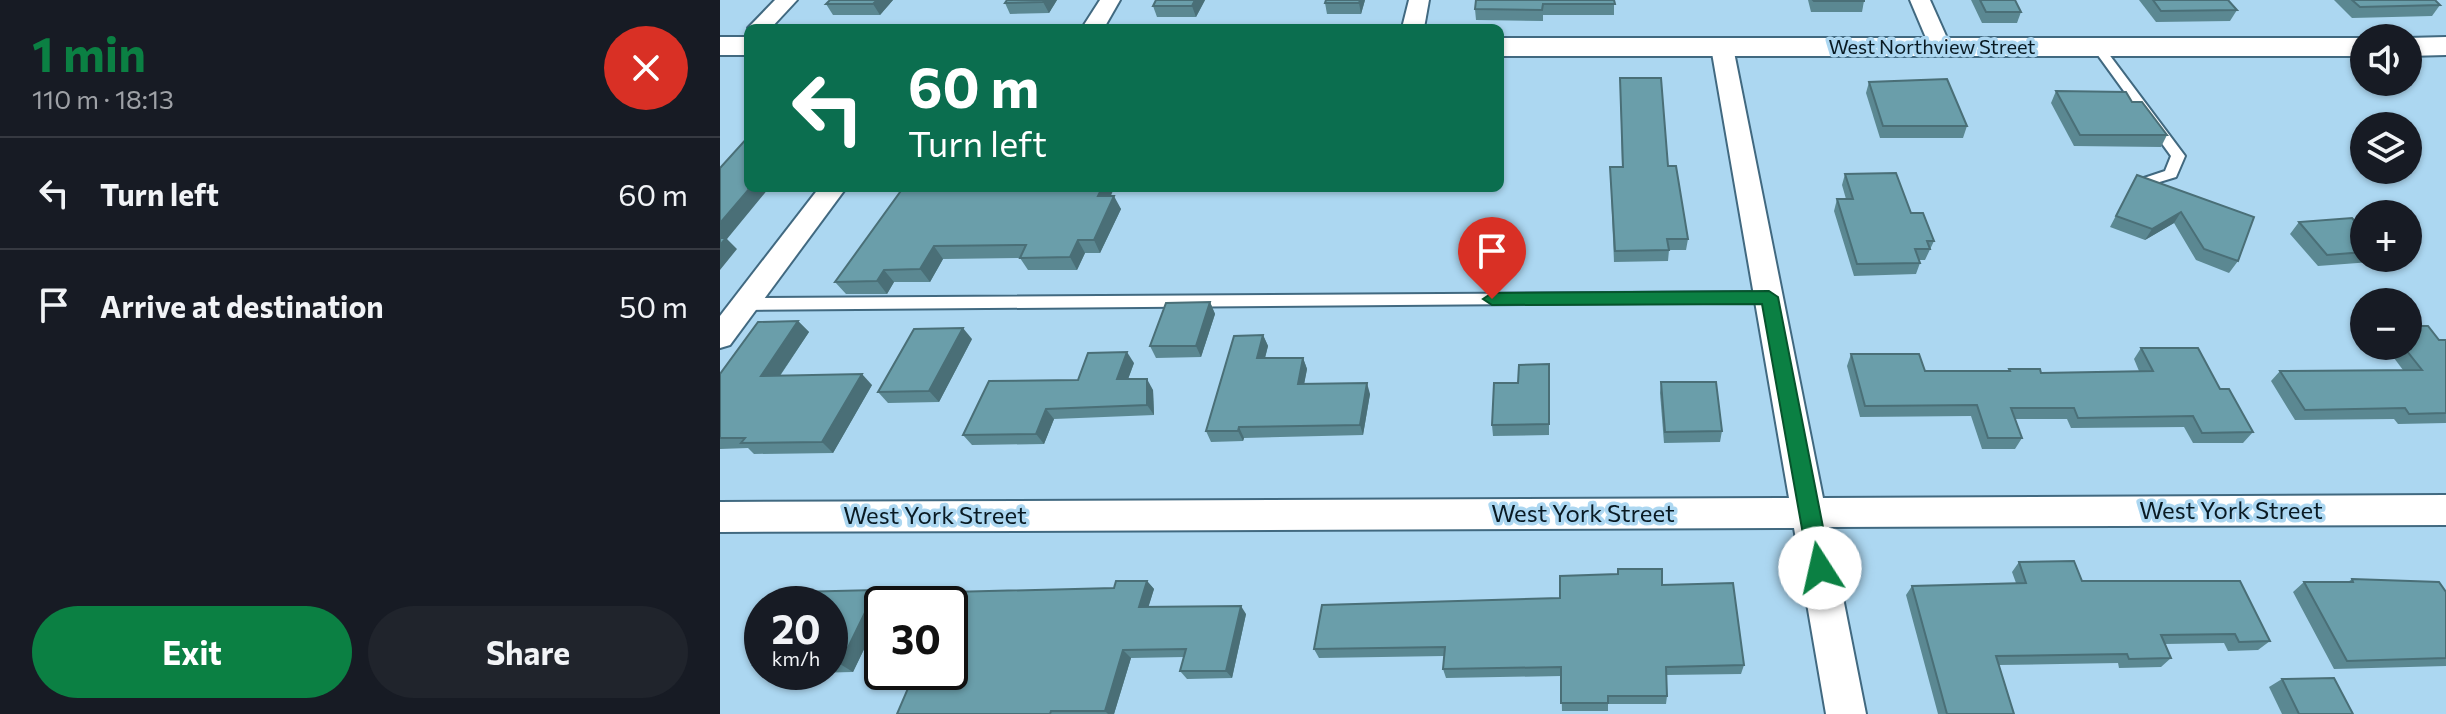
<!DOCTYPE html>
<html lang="en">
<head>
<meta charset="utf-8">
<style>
	body { margin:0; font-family:Commissioner,sans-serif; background:#20242c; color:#f1f3f6; height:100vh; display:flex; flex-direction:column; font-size:30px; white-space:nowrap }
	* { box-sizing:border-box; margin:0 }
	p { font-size:26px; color:#9ea1a6 }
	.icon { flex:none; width:44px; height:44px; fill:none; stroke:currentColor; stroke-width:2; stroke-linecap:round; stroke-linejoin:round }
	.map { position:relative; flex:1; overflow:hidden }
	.sheet { display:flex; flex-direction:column; background:#171b24; width:720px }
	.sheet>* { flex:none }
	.banner { position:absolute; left:24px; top:24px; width:760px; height:168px; border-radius:12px; box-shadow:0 2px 6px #0004; background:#0b6e4f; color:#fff; overflow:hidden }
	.fabs { position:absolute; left:1630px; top:24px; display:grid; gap:16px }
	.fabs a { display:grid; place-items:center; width:72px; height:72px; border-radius:50%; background:#171b24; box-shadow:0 2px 6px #0004; font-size:40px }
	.speed { position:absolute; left:24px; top:586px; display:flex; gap:16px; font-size:40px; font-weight:700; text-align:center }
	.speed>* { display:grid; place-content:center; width:104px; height:104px; border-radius:50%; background:#171b24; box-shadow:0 2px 6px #0004; line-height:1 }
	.speed small { font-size:20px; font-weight:400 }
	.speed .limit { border:4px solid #111; border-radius:12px; background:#fff; color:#111 }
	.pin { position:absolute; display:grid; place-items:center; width:68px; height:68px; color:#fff; margin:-82px -34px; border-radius:50% 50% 50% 0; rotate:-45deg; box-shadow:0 0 8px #0007 }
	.pin .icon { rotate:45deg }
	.me { position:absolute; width:88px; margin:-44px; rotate:350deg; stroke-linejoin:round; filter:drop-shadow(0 0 6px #0008) }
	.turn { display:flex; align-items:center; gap:28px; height:168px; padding:0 32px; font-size:36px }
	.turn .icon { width:104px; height:104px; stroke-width:2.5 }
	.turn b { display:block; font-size:56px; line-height:68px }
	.round { display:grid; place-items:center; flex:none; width:84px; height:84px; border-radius:42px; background:#20242c }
	.summary { display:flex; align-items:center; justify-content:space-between; height:136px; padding:0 32px }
	h1 { font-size:48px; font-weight:700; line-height:60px; color:#0b8043 }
	.cta { display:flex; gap:16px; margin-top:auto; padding:16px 32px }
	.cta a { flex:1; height:92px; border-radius:48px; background:#0b8043; color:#fff; font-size:32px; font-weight:700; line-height:92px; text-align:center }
	.cta a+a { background:#20242c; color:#f1f3f6 }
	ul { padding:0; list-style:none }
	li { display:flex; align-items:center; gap:24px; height:112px; padding:0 32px; border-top:2px solid #363941 }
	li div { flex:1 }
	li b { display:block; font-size:30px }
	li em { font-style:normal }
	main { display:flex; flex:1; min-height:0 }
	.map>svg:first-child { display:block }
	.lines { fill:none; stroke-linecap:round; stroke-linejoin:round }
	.lane-casing { stroke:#416980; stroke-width:4 }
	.street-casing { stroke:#416980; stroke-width:4 }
	.secondary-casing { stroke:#416980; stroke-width:4 }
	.lane { fill:#fff; fill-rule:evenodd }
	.street { fill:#fff; fill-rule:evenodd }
	.secondary { fill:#fff; fill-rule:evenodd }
	.wall { fill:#5b8892 }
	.shaded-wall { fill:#4a6f77 }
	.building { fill:#6a9eaa; stroke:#4a6f77; stroke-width:2 }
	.route { fill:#0b8043; stroke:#07532c; stroke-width:2 }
	.labels { text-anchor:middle; stroke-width:7; stroke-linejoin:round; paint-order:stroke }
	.far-street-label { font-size:20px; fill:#091a23; stroke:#acd7f1 }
	.street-label { font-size:24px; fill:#091a23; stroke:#acd7f1 }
</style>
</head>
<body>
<main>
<section class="sheet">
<div class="summary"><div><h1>1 min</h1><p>110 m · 18:13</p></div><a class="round" style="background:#d93025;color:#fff"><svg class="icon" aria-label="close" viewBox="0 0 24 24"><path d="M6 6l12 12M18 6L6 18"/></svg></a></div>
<ul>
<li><svg class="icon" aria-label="left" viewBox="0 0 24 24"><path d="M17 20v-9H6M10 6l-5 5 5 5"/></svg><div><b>Turn left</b></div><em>60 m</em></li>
<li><svg class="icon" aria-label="arrive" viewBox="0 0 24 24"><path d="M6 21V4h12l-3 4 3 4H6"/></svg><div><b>Arrive at destination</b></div><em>50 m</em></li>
</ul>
<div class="cta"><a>Exit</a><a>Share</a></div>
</section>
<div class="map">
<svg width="1726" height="714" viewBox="0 0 1726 714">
	<rect width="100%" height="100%" fill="#acd7f1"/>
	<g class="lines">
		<defs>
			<g id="lane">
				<polygon points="1378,44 1382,45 1465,156 1456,177 1423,187 1416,183 1418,180 1445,171 1451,156 1372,47"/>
				<polygon points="1049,292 1057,297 1049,302 25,310 17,304 25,298"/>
			</g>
			<g id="street">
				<polygon points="55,0 77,0 51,28 28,28"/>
				<polygon points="380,0 400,0 384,28 362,28"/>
				<polygon points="689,0 709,0 704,28 682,28"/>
				<polygon points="1190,0 1210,0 1231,47 1228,52 1212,52"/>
				<polygon points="1002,40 1013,47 1103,498 1726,495 1726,525 1109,527 1146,714 1106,714 1074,528 0,532 0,502 1069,498 991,47"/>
				<polygon points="99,188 126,188 10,345 0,348 0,316"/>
			</g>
			<g id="secondary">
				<rect x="0" y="37" width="28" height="18"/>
				<polygon points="1726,37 1726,55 1688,56 1687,38"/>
				<polygon points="780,38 1645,38 1644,56 780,56"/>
			</g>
		</defs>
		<use href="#lane" class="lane-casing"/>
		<use href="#street" class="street-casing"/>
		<use href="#secondary" class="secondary-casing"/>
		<use href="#lane" class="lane"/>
		<use href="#street" class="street"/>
		<use href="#secondary" class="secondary"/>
	</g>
	<g class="wall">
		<polygon points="110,0 173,0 160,15 113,15 106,4"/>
		<polygon points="337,0 329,13 290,14 285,3"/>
		<polygon points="485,0 476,17 437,17 433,6"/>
		<polygon points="606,0 645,0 641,14 607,14 605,3"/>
		<polygon points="894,0 894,15 823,15 823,21 756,20 755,9"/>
		<polygon points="1088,0 1144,0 1144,1 1142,12 1091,12"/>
		<polygon points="1251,0 1295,0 1301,12 1297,23 1262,23"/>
		<polygon points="1419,0 1508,0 1517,10 1510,21 1436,22"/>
		<polygon points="1614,0 1715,0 1720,5 1712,16 1632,18"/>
		<polygon points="900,78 948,166 968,239 966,250 949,250 948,261 894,262 890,167 902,167"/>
		<polygon points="1149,82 1247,126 1243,138 1160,138 1146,93"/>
		<polygon points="1336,91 1412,102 1447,135 1441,147 1354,146 1331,103"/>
		<polygon points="1125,174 1191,213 1214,241 1205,260 1199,260 1200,263 1196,274 1134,276 1114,211 1117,199 1126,199 1122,185"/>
		<polygon points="1417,175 1518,261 1509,273 1476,260 1454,223 1425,240 1390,227"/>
		<polygon points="183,188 394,188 391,196 401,209 380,253 365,253 357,270 308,270 300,258 223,259 210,282 174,282 167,294 126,294 115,282"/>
		<polygon points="1579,222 1644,232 1644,258 1655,258 1651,262 1598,266 1570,234"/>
		<polygon points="490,302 495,314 481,357 436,358 430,346"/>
		<polygon points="78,321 89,332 60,376 152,385 113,453 34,454 28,448 0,449 0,374"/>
		<polygon points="543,335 548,346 545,358 583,358 587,369 584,384 650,394 643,435 524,438 523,441 491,442 486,431"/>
		<polygon points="252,339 219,402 168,403 158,392"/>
		<polygon points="1726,340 1726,423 1678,424 1674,419 1575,420 1551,381 1560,371 1683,370 1665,346 1688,346"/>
		<polygon points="1421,348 1500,389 1533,432 1523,443 1473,443 1464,427 1351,428 1347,419 1295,419 1302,438 1295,449 1262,449 1251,416 1140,417 1127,366 1131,354 1205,371 1288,371 1289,369 1321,373 1419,371 1414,359"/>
		<polygon points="414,363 408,379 433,390 434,415 334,419 324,444 252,445 243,435 358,380"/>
		<polygon points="829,364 829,435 773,436 772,425 798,383"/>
		<polygon points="941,382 1002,431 1000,442 944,443 940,393"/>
		<polygon points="1299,562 1362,581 1550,641 1538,650 1508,651 1504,643 1445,644 1451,658 1441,667 1399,668 1398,663 1279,665 1294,714 1218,714 1186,595 1192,586 1296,583 1292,572"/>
		<polygon points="898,574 942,585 1024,665 1021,674 946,675 947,696 946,704 888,704 888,711 842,711 841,676 726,678 723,669 724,656 599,658 594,649 840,598"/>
		<polygon points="1632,579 1726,592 1726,666 1614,669 1573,592 1584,582 1628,582"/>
		<polygon points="427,581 434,589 428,607 526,614 512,678 467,679 460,671 464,657 411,658 394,714 177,714 394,588"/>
		<polygon points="156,590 168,600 166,604 162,604 162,612 133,672 47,674 44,672 110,672 110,604"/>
		<polygon points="42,649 42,671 33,665"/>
		<polygon points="1562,679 1633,714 1562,714 1549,687"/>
	</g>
	<g class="shaded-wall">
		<polygon points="157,0 173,0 160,15 153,4"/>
		<polygon points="325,0 337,0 329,13 323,2"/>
		<polygon points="475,0 485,0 476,17 472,6"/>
		<polygon points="640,0 645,0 641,14 639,3"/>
		<polygon points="30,188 49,188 7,239 17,249 0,270 0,223"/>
		<polygon points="382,188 394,188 384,209 378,196"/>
		<polygon points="394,196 401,209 380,253 374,240"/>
		<polygon points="1461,212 1454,223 1425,240 1432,229"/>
		<polygon points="358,240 365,253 357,270 350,257"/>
		<polygon points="214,246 223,259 210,282 200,269"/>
		<polygon points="164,270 174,282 167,294 157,281"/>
		<polygon points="490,302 495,314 481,357 476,346"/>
		<polygon points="78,321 89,332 52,387 41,376"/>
		<polygon points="243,328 252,339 219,402 209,391"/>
		<polygon points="543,335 548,346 542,369 537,358"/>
		<polygon points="407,352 414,363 404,390 397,379"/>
		<polygon points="583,358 587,369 582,395 578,384"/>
		<polygon points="142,374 152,385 113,453 102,442"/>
		<polygon points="427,379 433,390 434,415 427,405"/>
		<polygon points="647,383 650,394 643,435 640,425"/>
		<polygon points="326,409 334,419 324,444 316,434"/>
		<polygon points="519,427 524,438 523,441 518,431"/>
		<polygon points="427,581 434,589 426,615 419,607"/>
		<polygon points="156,590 168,600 166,604 162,604 162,612 133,672 120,664"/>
		<polygon points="521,606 526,614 512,678 506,671"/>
		<polygon points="403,650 411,658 394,714 388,714 385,711"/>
	</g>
	<g class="building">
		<polygon points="110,0 157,0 153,4 106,4"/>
		<polygon points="287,0 325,0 323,2 285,3"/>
		<polygon points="436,0 475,0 472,6 433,6"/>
		<polygon points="606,0 640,0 639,3 605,3"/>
		<polygon points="756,0 894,0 895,4 823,4 822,10 755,9"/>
		<polygon points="1093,0 1144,0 1144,1 1094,1"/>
		<polygon points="1260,0 1295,0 1301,12 1266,12"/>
		<polygon points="1433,0 1508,0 1517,10 1441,11"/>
		<polygon points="1632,0 1715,0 1720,5 1640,7"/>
		<polygon points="900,78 941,78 948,166 956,166 968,239 947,239 949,250 895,251 890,167 903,167"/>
		<polygon points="1227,79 1247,126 1163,126 1149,82"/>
		<polygon points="1336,91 1406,92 1412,102 1422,102 1447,135 1360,135"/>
		<polygon points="28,137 28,188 30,188 0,223 0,168"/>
		<polygon points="1176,173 1191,213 1203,213 1214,241 1207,241 1210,249 1195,249 1200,263 1137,264 1117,199 1133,199 1125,174"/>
		<polygon points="1417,175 1534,217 1518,261 1484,249 1461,212 1432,229 1396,216"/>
		<polygon points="183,188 382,188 378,196 394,196 374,240 358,240 350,257 300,258 306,245 214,246 200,269 164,270 157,281 115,282"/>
		<polygon points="1632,218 1644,232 1644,252 1607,255 1579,222"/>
		<polygon points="0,238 6,238 0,245"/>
		<polygon points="490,302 476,346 430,346 446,303"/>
		<polygon points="78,321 41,376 142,374 102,442 21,443 25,438 0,438 0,374 38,322"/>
		<polygon points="1688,326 1708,326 1719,340 1726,340 1726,413 1689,414 1685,408 1585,410 1560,371 1702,370 1683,346 1688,346"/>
		<polygon points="243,328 209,391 158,392 194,329"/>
		<polygon points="543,335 537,358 583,358 578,384 647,383 640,425 519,427 518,431 486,431 514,336"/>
		<polygon points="1421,348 1478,348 1500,389 1509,389 1533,432 1482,433 1473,416 1358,418 1354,408 1291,408 1302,438 1268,438 1257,405 1145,406 1131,354 1199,354 1205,371 1290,371 1289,369 1320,369 1321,373 1433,371"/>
		<polygon points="407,352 397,379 427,379 427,405 326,409 316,434 243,435 269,381 358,380 368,353"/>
		<polygon points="829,364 829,424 772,425 774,383 798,383 799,365"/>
		<polygon points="941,382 996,382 1002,431 945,432"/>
		<polygon points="1354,561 1362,581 1520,581 1550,641 1519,642 1515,634 1441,635 1451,658 1409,659 1407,654 1276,656 1294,714 1227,714 1192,586 1306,583 1299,562"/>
		<polygon points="898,569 942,569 942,585 1013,583 1024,665 946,667 947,696 888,696 888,703 841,703 841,667 723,669 725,647 594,649 602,605 840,598 840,576 898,574"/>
		<polygon points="1632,579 1719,582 1726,592 1726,658 1627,661 1584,582 1633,582"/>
		<polygon points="396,581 427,581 419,607 521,606 506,671 460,671 466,649 403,650 385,711 331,711 330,714 177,714 195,672 230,672 230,604 225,604 230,592 394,588"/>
		<polygon points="156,590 120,664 110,664 110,604 67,604 74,592"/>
		<polygon points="42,649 42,665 33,665"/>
		<polygon points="1614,678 1633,714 1579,714 1562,679"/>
	</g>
	<polygon class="route" points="1049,291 1058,297 1111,568 1107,575 1100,578 1092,575 1089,568 1042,304 772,305 763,299 772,293"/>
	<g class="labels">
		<g class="far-street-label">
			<text x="1212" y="54">West Northview Street</text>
		</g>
		<g class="street-label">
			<text x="1511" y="519">West York Street</text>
			<text x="863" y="522">West York Street</text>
			<text x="215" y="524">West York Street</text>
		</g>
	</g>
</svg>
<div class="fabs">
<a><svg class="icon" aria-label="sound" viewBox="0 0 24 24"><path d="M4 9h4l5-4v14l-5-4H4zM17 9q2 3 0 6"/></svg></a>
<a><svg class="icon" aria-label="layers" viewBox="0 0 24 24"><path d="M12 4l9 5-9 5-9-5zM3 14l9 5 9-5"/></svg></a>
<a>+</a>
<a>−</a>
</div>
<div class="speed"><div>20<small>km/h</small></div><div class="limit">30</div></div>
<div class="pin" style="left:772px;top:299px;background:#d93025"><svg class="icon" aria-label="arrive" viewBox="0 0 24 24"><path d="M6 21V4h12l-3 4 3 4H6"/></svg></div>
<svg class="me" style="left:1100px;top:568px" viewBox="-20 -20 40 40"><circle r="19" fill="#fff"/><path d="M0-13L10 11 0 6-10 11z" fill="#0b8043"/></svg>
<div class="banner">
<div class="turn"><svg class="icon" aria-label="left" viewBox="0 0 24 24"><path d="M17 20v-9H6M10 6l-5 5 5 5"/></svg><div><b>60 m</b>Turn left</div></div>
</div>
</div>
</main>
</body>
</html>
